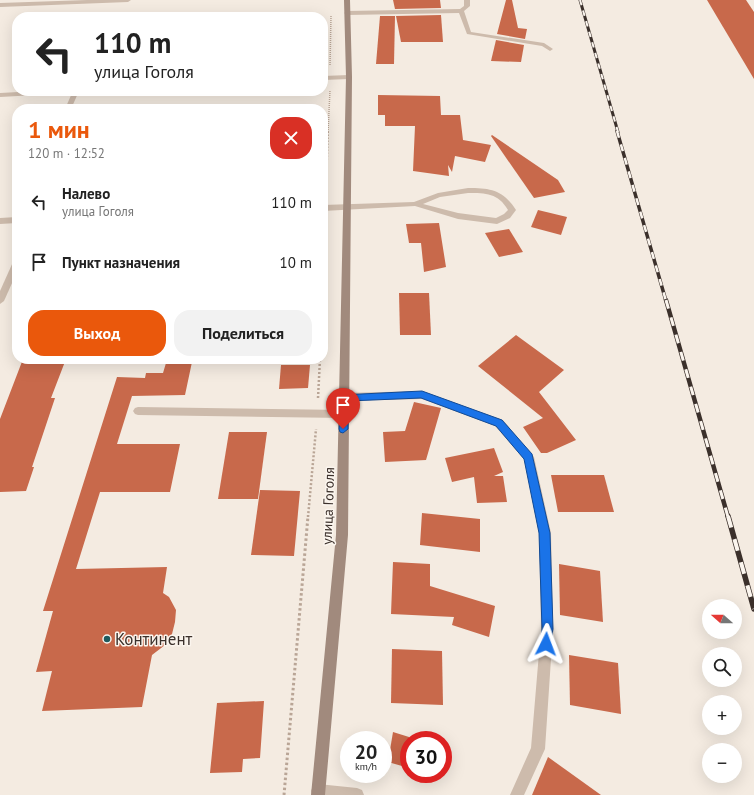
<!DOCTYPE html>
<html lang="ru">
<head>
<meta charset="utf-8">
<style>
	body { margin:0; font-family:"PT Sans",sans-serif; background:#f2f2f2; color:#222; height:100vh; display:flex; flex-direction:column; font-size:15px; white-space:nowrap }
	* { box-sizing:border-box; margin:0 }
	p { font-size:13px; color:#767676 }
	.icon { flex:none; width:22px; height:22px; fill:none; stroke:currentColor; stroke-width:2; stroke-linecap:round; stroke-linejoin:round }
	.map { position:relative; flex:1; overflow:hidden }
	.drawer { position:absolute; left:12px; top:104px; width:316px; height:260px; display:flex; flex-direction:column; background:#fff; border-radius:16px; box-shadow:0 4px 16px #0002 }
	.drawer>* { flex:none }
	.hud { position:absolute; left:12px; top:12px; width:316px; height:84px; border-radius:16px; box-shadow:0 4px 16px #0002; background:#fff; color:#222; overflow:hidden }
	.needle { width:26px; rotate:291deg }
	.controls { position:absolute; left:702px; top:599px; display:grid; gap:8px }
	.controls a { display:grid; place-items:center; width:40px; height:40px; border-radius:50%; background:#fff; box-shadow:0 4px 16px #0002; font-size:20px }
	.speed { position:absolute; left:340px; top:731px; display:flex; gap:8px; font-size:20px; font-weight:700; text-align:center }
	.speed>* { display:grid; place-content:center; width:52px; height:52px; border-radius:50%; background:#fff; box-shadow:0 4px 16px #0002; line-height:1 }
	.speed small { font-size:10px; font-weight:400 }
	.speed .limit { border:6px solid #d22; background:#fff; color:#111 }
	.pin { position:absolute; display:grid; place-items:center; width:34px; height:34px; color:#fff; margin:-41px -17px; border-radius:50% 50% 50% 0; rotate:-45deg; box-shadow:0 0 4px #0007 }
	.pin .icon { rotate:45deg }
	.me { position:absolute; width:44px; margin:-22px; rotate:3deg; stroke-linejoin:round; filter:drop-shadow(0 0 3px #0008) }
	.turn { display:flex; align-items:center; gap:14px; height:84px; padding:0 16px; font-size:18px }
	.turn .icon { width:52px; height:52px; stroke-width:2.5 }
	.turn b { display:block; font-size:28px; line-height:34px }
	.round { display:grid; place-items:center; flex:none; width:42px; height:42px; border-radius:16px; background:#f2f2f2 }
	.summary { display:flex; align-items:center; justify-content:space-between; height:68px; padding:0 16px }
	h1 { font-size:24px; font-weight:600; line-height:30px; color:#ea580c }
	.primary-button { display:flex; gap:8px; margin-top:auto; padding:8px 16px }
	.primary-button a { flex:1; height:46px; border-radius:16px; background:#ea580c; color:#fff; font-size:16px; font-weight:600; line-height:46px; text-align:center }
	.primary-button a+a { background:#f2f2f2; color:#222 }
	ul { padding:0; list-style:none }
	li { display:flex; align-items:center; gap:12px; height:60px; padding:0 16px }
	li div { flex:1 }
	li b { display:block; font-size:15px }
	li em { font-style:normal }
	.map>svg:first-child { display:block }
	.building { fill:#c8694b }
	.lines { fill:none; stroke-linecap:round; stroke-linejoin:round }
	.path-far3 { stroke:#b9a596; stroke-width:1.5; stroke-dasharray:1 1; stroke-linecap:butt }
	.path-far2 { stroke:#b9a596; stroke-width:2; stroke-dasharray:1.5 1.5; stroke-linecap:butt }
	.path-far1 { stroke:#b9a596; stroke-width:2.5; stroke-dasharray:2 2; stroke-linecap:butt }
	.path { stroke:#b9a596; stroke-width:3; stroke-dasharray:2.5 2.5; stroke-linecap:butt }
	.lane { fill:#cdbbac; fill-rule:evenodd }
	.street { fill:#cdbbac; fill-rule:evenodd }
	.secondary { fill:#a18a7d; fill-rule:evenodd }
	.rail-far3-casing { stroke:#3b302b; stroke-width:3 }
	.rail-far2-casing { stroke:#3b302b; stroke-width:3.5 }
	.rail-far1-casing { stroke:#3b302b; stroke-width:4.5 }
	.rail-casing { stroke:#3b302b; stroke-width:5.5 }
	.rail-far3 { stroke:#fbf5ee; stroke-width:2; stroke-dasharray:5.5; stroke-linecap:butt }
	.rail-far2 { stroke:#fbf5ee; stroke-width:2.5; stroke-dasharray:7; stroke-linecap:butt }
	.rail-far1 { stroke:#fbf5ee; stroke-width:3; stroke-dasharray:9; stroke-linecap:butt }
	.rail { stroke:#fbf5ee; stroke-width:4; stroke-dasharray:12; stroke-linecap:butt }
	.route { fill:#1a73e8; stroke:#114b97 }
	.poi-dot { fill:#1f5a5e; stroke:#fbf5ee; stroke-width:1.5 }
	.labels { text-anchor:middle; stroke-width:3; stroke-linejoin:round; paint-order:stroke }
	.street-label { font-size:14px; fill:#3b302b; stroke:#fbf5ee }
	.near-poi-label { font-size:17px; fill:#3b302b; stroke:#fbf5ee; text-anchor:start }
</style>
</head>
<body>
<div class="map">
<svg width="754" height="795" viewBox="0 0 754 795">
	<rect width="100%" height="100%" fill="#f4ebe1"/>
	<g class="building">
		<polygon points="393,0 440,0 441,8 395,9"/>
		<polygon points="506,0 512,0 518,28 527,29 525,39 497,34"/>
		<polygon points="707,0 746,0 754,12 754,79"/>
		<polygon points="441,15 443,42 401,42 396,16"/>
		<polygon points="380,16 395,16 394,64 376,64"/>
		<polygon points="496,40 524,45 521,62 491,61"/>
		<polygon points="378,95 440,96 441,115 460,115 463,140 491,145 485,162 455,156 452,172 448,165 449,176 413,171 415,126 385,126 385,115 378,115"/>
		<polygon points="492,135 558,180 565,192 534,198 491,136"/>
		<polygon points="538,210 567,217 561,235 531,227"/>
		<polygon points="439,223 446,267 424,272 421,243 409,243 406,224"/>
		<polygon points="509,229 523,252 499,257 485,233"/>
		<polygon points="399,293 429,293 431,335 400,335"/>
		<polygon points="516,335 564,370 539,392 576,440 547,453 541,453 523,427 543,418 478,366"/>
		<polygon points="23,359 66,359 51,398 55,398 32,467 34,467 26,491 0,492 0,419"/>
		<polygon points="192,362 185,395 132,396 117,444 180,444 170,492 100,492 76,569 167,567 163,593 169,597 176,610 175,622 172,634 165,645 152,655 142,707 42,711 52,671 36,672 53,611 43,611 117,377 145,378 146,373 163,373 166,363"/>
		<polygon points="281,365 310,365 308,388 279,389"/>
		<polygon points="414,402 441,408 426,460 385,462 383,432 405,431"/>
		<polygon points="229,432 267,432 258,499 218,499"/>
		<polygon points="494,448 503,472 494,476 503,476 507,502 477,503 474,477 452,482 445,458"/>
		<polygon points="551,475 604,475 614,512 558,512"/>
		<polygon points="260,490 300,491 294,556 251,555"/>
		<polygon points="422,513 480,519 480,552 420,545"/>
		<polygon points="393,562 430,564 430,586 495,606 489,637 452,625 454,617 391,614"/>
		<polygon points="559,564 600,571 603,622 560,615"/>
		<polygon points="392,649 442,651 443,705 391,703"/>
		<polygon points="569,655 618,663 621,714 570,705"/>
		<polygon points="264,701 260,758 243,759 242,772 210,773 217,703"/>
		<polygon points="393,732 409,737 409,768 388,762"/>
		<polygon points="548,757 601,795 532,795"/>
	</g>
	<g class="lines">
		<g class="path-far3">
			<polyline points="330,65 331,16"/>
			<polyline points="328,132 330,90"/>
		</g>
		<g class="path-far2">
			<polyline points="326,193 328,131"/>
			<polyline points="323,266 325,222"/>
		</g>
		<g class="path-far1">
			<polyline points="318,398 320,359"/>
			<polyline points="308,517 316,429"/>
		</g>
		<polyline class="path" points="284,795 308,516"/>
		<polygon class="lane" points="138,407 344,410 347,411 349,414 347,417 344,418 138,415 135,414 133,411 135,408"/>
		<g class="street">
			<polygon points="87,0 131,0 128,2 0,7 0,3"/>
			<polygon points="464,0 470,0 470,6 464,11 471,32 544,43 553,49 550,51 542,46 467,34 459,13 347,15 344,13 347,11 460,9 464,6"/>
			<polygon points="323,76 349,75 352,77 349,79 323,80"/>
			<polygon points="37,91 79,91 71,109 65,109 72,93 0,97 0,93"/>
			<path d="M468 188C491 188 503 190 516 210L510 218 497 224 458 219 415 206 323 211V205L414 202 438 193ZM468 193C486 193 498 193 508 210L504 214 496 218 458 213 423 204 440 197Z"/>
			<polygon points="17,217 17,223 0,224 0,218"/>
			<polygon points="17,259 17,272 4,301 0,304 0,291 13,262"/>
			<polygon points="422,391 503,420 534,457 551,533 553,629 545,749 524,795 510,795 531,748 541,629 539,533 524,459 495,426 422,399 344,401 340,400 339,397 340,394 344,393"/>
			<polygon points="318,784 357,788 362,790 364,795 312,795 311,791 313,786"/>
		</g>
		<polygon class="secondary" points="344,0 350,0 352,77 348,535 325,795 311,795 336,535 346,77"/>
		<defs>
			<polyline id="rail-far3" points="580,0 618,132"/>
			<polyline id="rail-far2" points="617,131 666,301"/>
			<polyline id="rail-far1" points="666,300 728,517"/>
			<polyline id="rail" points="728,516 754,609"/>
		</defs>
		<use href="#rail-far3" class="rail-far3-casing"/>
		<use href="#rail-far2" class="rail-far2-casing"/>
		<use href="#rail-far1" class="rail-far1-casing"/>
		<use href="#rail" class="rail-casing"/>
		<use href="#rail-far3" class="rail-far3"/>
		<use href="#rail-far2" class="rail-far2"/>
		<use href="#rail-far1" class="rail-far1"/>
		<use href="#rail" class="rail"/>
	</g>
	<polygon class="route" points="422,391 502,420 532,454 550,533 553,629 550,648 546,650 542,648 540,644 542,629 539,533 524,459 496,426 421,398 348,401 348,429 343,433 340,432 339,429 341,395"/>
	<circle class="poi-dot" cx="107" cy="639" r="4"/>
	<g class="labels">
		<g class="street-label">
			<text transform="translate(328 506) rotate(-88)" y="5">улица Гоголя</text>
		</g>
		<g class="near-poi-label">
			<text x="115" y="645">Континент</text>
		</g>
	</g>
</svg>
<div class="controls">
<a><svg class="needle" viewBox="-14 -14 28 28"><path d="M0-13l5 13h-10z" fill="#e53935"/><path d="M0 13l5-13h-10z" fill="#767676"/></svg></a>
<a><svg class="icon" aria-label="search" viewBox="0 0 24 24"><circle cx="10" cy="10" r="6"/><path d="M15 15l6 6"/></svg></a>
<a>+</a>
<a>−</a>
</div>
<div class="speed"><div>20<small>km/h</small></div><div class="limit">30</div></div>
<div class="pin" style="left:343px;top:429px;background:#d93025"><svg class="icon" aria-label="arrive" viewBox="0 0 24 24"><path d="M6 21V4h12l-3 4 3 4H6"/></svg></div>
<svg class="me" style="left:546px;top:644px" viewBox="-20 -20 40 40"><path d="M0-17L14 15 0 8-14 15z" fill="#1a73e8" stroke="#fff" stroke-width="4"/></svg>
<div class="hud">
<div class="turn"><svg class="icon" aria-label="left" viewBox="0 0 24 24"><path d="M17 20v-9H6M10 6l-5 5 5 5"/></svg><div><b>110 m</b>улица Гоголя</div></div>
</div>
<section class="drawer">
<div class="summary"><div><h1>1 мин</h1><p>120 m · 12:52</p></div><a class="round" style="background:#d93025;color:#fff"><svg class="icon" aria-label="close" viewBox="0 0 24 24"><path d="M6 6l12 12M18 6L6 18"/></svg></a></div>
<ul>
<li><svg class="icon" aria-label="left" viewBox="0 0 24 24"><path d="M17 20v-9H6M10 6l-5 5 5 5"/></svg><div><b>Налево</b><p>улица Гоголя</p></div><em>110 m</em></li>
<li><svg class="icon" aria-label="arrive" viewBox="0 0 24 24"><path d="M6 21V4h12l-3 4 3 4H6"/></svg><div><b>Пункт назначения</b></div><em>10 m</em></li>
</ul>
<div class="primary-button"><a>Выход</a><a>Поделиться</a></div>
</section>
</div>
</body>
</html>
